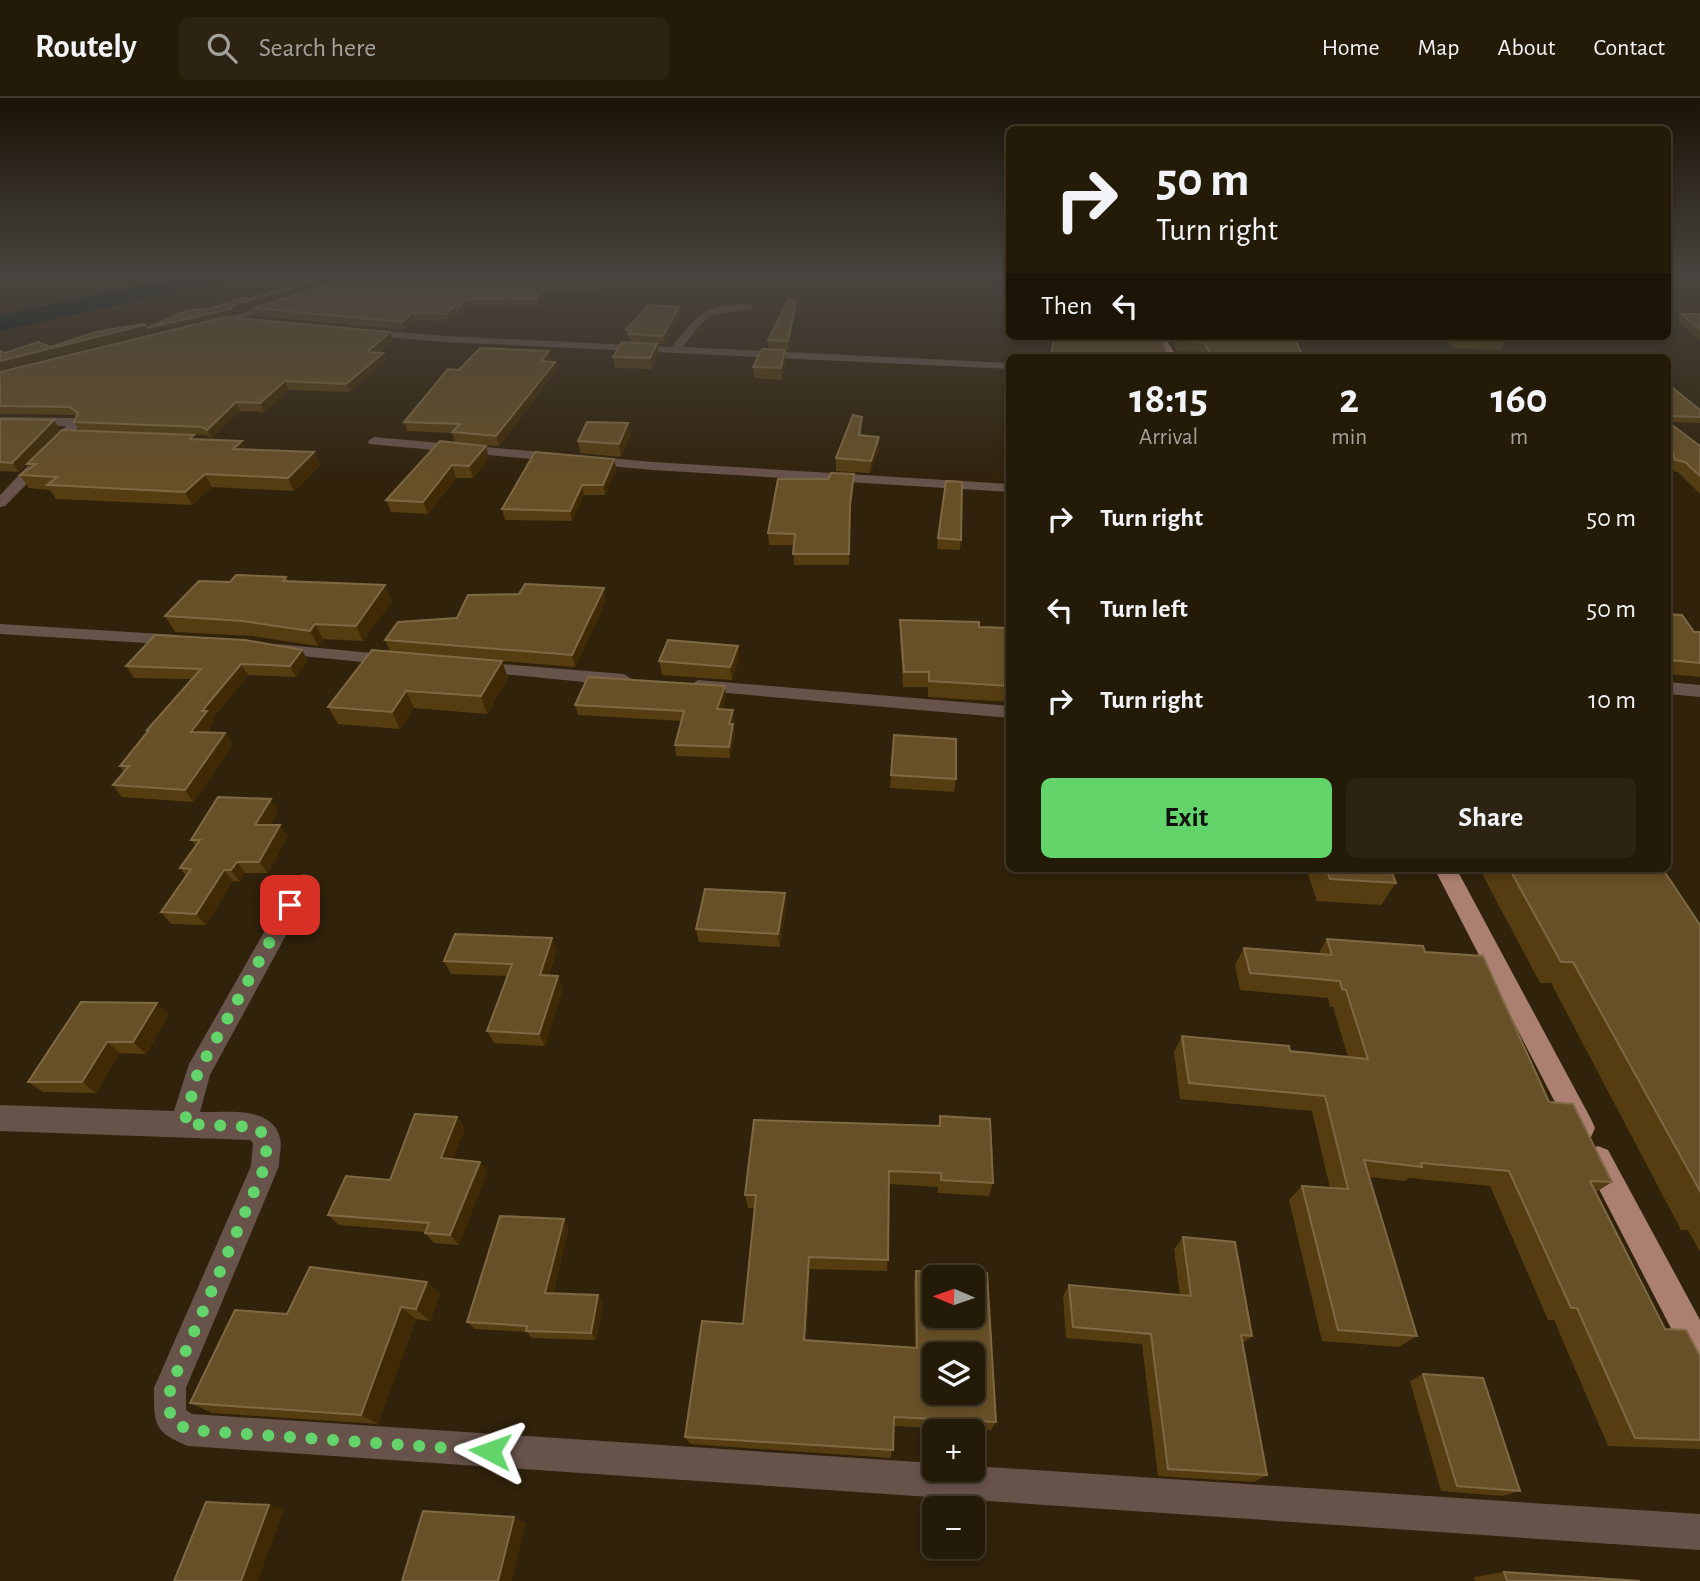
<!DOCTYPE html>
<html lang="en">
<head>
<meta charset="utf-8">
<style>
	body { margin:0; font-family:"Alegreya Sans",sans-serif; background:#2c2312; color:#f1f3f6; height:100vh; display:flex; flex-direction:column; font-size:26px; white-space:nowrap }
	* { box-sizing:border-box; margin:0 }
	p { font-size:23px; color:#a3a19c }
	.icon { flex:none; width:38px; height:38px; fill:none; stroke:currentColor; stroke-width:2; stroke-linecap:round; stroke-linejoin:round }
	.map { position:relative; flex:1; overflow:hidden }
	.side { position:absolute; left:1006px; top:256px; width:665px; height:518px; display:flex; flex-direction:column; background:#241a08; border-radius:10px; box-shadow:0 4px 10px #0003,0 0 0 2px #413829 }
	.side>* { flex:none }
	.top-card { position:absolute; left:1006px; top:28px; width:665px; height:214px; border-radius:10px; box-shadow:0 4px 10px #0003,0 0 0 2px #413829; background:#241a08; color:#f1f3f6; overflow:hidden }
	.needle { width:46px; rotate:272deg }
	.fabs { position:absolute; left:922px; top:1167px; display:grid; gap:14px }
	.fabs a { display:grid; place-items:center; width:63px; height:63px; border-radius:10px; background:#241a08; box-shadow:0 4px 10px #0003,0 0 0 2px #413829; font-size:35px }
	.pin { position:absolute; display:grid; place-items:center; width:60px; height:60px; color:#fff; margin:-30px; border-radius:14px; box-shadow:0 4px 10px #0006 }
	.me { position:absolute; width:77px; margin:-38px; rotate:274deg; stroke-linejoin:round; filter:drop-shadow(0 0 5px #0008) }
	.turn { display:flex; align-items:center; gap:24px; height:147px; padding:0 35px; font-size:32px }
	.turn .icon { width:91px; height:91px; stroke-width:2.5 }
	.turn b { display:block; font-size:49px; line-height:60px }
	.then { display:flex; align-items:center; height:66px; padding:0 35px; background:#0003; gap:14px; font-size:26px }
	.eta { display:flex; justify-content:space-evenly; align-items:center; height:119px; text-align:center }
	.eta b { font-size:42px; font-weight:600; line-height:49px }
	.action { display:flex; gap:14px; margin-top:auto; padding:14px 35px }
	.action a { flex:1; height:80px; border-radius:10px; background:#62d469; color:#111; font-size:28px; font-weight:600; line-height:80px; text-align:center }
	.action a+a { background:#2c2312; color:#f1f3f6 }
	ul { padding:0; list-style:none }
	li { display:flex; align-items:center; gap:21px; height:91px; padding:0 35px }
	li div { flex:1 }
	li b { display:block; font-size:26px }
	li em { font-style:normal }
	header { display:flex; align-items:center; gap:42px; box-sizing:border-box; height:98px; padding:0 35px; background:#241a08; border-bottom:2px solid #413829 }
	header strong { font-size:33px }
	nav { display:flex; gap:38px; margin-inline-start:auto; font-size:24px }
	.search { width:490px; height:63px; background:#2c2312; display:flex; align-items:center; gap:18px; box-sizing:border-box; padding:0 24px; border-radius:10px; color:#a3a19c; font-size:26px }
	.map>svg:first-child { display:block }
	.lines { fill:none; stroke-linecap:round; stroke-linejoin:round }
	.river { fill:#000f15; fill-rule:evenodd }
	.minor { fill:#68534b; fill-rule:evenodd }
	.major { fill:#ab8071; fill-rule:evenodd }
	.wall { fill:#553d11 }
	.shaded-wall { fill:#3f2a05 }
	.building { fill:#675027; stroke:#7e6944; stroke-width:2; fill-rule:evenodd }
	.route { stroke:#62d469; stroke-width:12; stroke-dasharray:0 21.6 }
</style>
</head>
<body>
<header>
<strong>Routely</strong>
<div class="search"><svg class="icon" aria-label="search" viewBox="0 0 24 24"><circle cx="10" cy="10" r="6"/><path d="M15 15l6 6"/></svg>Search here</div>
<nav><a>Home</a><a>Map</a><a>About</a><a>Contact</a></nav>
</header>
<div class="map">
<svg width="1700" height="1483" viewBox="0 0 1700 1483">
	<rect width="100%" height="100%" fill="#30220b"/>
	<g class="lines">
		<polygon class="river" points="180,179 226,179 223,184 215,186 0,233 0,217"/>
		<g class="minor">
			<polygon points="280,202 284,203 284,207 228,224 223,221"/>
			<path d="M748 206 752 207V211C706 219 714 209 683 249L1010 265V271L445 244 362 237 357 234 362 231 445 238 672 249C698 216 705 206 748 206Z"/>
			<polygon points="0,319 75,320 81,324 71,341 5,408 0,409 0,397 66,328 0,327"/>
			<polygon points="374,339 653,364 1010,386 1010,394 653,372 369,346 368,343"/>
			<polygon points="0,526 178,537 186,542 178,547 0,536"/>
			<polygon points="276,546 394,557 403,562 394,567 270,555 267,551"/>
			<polygon points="478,564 624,576 633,582 624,588 472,573 469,569"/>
			<polygon points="698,582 1010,608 1010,620 692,592 689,588"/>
			<polygon points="1668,584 1700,587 1700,599 1668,596"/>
			<path d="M304 776 312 778 315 784 210 977 200 1014C226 1015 272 1007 280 1040 282 1048 279 1059 279 1068L186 1290V1312L192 1316 934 1365V1372H973V1368L1700 1416V1452L188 1348C153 1334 154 1326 154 1290L251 1068 253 1045 250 1042 0 1033V1007L174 1013 189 966 296 778Z"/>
		</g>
		<g class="major">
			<polygon points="1154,238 1164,238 1177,259 1165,259"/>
			<polygon points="1434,770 1456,770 1591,1021 1595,1030 1591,1039 1582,1043 1573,1039"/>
			<polygon points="1598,1048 1608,1052 1700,1222 1700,1270 1689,1265 1588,1070 1584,1061 1588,1052"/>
		</g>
	</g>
	<g class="wall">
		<polygon points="351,179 620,179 618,186 608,186 602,194 549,193 538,209 468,208 460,217 455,216 448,223 415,222 404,232 256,218 253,210"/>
		<polygon points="796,211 788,252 768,251 768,242"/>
		<polygon points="1682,216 1700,216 1700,243 1678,222"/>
		<polygon points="680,217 665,246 630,244 630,241 628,240 626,232"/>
		<polygon points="1170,238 1222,238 1259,240 1260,238 1294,238 1303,259 1204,259 1201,254 1177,253"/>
		<polygon points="1443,238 1501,238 1505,243 1501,252 1453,250"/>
		<polygon points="393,242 378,255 383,255 386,263 350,294 289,292 264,314 240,313 211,340 206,337 107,334 196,341 246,351 314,354 320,367 294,393 212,389 192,407 56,401 50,392 29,390 20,377 30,370 27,366 79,332 74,324 76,318 75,317 0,316 0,274"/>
		<polygon points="657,246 659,257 652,271 615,270 613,259"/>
		<polygon points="549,253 551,262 549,264 555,264 556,273 499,348 455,344 452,335 407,333 404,324 459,272"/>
		<polygon points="786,263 782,282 754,280 753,269"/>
		<polygon points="1668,286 1700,312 1700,325 1668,324 1700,348 1700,396 1678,374 1668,372"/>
		<polygon points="0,321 60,331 19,374 0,373"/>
		<polygon points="862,331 861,337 879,339 879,351 870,375 836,373 836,360"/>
		<polygon points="631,337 621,359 580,355 578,343"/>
		<polygon points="440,343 489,360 473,380 456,380 428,416 391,414 386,402"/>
		<polygon points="614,361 616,371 605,397 584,397 572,423 505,422 502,411"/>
		<polygon points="854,387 850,417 849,467 794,467 794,447 769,447 768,435"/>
		<polygon points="938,440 961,442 960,452 937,451"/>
		<polygon points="286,479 289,483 392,503 363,543 323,541 318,548 252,538 175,534 165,518 230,484"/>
		<polygon points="606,503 575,569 502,563 508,580 487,616 414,610 400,631 338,626 328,609 390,553 385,542 457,520"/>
		<polygon points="1668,516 1694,534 1700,534 1700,579 1668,576"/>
		<polygon points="900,522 979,529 1010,530 1010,604 928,599 928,589 903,589 900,538"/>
		<polygon points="738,548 739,561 732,582 662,577 659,563"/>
		<polygon points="308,563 296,579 248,577 212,621 214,624 207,635 233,646 193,704 122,699 113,687 124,674 120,668 148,634 147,632 192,581 134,580 126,568"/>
		<polygon points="726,598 722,611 734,622 733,626 735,637 730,660 676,658 675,647 681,623 578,617 575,607"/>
		<polygon points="894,637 956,681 954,694 890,690"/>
		<polygon points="278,712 270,727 288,738 268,775 245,775 240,784 233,783 206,827 171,826 161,814 186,778 180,770 196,748 191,742"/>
		<polygon points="1306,770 1421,770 1418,774 1391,773 1396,785 1381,807 1317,803"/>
		<polygon points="1479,770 1662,770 1700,827 1700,1154 1688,1132 1681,1132 1551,885 1540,885"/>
		<polygon points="785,795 786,808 780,849 699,844 696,831"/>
		<polygon points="1327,841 1425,854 1549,1004 1612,1084 1596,1094 1665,1231 1700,1258 1700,1351 1608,1348 1554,1222 1548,1222 1490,1088 1409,1080 1405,1083 1369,1079 1417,1238 1399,1249 1322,1243 1289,1102 1302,1088 1330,1090 1312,1013 1180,1001 1174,954 1182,938 1290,953 1348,959 1333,909 1330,909 1328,900 1240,892 1235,867 1244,850 1318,856"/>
		<polygon points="557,852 549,877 563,890 545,948 494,945 487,933 508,878 451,876 444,863"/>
		<polygon points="81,904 169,916 146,956 120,955 96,995 43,994 28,984"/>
		<polygon points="940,1018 993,1085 989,1098 938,1095 938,1089 889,1086 887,1173 810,1171 806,1242 915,1249 914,1184 916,1173 996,1324 991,1332 893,1328 891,1360 690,1346 685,1339 743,1226 755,1110 748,1110 745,1097 938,1028"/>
		<polygon points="457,1019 465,1030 453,1061 480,1064 487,1074 459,1147 434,1145 425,1135 425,1134 339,1127 328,1117 390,1082"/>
		<polygon points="569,1129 553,1196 603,1205 596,1242 532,1240 527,1234 475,1231 467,1224"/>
		<polygon points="1183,1139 1252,1238 1243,1245 1267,1377 1254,1384 1158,1378 1142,1246 1066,1240 1063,1198 1069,1187 1180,1197 1174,1151"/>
		<polygon points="440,1196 430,1223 416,1221 378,1326 212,1315 190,1305 287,1216"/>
		<polygon points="1423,1276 1520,1393 1503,1398 1441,1393 1410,1283"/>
		<polygon points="1504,1474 1640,1483 1475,1483 1474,1479"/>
	</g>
	<g class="shaded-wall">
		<polygon points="606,179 608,186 602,194 601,187"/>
		<polygon points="311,183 313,188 235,212 233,216 149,235 0,272 0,263 145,227 147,230 233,207"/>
		<polygon points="547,186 549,193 538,209 536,201"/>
		<polygon points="466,201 468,208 460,217 458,209"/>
		<polygon points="796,203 796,211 788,252 788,243"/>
		<polygon points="453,209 455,216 448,223 446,216"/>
		<polygon points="679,209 680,217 665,246 663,238"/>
		<polygon points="412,215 415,222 404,232 402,224"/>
		<polygon points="390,234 393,242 370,262 367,254"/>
		<polygon points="657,246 659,257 652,271 650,260"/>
		<polygon points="785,252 786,263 782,282 781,270"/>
		<polygon points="549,253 551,262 543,272 541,263"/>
		<polygon points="383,255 386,263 350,294 346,286"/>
		<polygon points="555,264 556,273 499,348 496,338"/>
		<polygon points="285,283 289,292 264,314 260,305"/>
		<polygon points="236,304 240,313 211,340 207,332"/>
		<polygon points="54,322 60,331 19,374 12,365"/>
		<polygon points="628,325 631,337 621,359 619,346"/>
		<polygon points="879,339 879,351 870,375 871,363"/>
		<polygon points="242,343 248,356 233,351"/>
		<polygon points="486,348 489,360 473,380 469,368"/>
		<polygon points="314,354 320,367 294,393 288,380"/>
		<polygon points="614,361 616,371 605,397 603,387"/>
		<polygon points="452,367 456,380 428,416 423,404"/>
		<polygon points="205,376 212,389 192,407 185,394"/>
		<polygon points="854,376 854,387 850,417 849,467 850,406"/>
		<polygon points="582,387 584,397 572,423 570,413"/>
		<polygon points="385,487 392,503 363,543 356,528"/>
		<polygon points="604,490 606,503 575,569 572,557"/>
		<polygon points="315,526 323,541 318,548 310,533"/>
		<polygon points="738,548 739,561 732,582 730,569"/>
		<polygon points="302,552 308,563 296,579 290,568"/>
		<polygon points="502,563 508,580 487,616 481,598"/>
		<polygon points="241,566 248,577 212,621 214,624 199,646 191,634 202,613"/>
		<polygon points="725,588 726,598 718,621 717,611"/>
		<polygon points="406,593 414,610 400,631 392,614"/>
		<polygon points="733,612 734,622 730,637 729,626"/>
		<polygon points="733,626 735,637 730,660 729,649"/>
		<polygon points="225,635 233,646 193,704 185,692"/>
		<polygon points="271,701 278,712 263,738 255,727"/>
		<polygon points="280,727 288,738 268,775 259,764"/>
		<polygon points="237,764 245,775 240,784 231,772"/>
		<polygon points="224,772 233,783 206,827 196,816"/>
		<polygon points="785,795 786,808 780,849 778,836"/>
		<polygon points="552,840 557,852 545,889 540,877"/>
		<polygon points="558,878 563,890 545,948 539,936"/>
		<polygon points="157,905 169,916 146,956 133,944"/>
		<polygon points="107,944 120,955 96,995 82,984"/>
		<polygon points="457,1019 465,1030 450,1071 441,1060"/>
		<polygon points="480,1064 487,1074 459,1147 450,1137"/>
		<polygon points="564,1121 569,1129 551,1203 545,1195"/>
		<polygon points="809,1159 810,1171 805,1252 804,1242"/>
		<polygon points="427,1184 440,1196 430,1223 416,1211"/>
		<polygon points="598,1197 603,1205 596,1242 591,1235"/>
		<polygon points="401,1209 416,1221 378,1326 361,1317"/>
		<polygon points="269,1407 284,1411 258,1483 241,1483"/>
		<polygon points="514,1419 526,1425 512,1483 498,1483"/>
	</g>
	<g class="building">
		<polygon points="351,179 606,179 601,187 547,186 536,201 466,201 458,209 453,209 446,216 412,215 402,224 253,210"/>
		<polygon points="311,183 233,207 231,211 147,230 188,212 209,211 243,200 249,201"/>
		<polygon points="789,200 796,203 788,243 768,242"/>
		<polygon points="648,207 679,209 663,238 629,236 631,232 626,232"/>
		<polygon points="1682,216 1700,216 1700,232"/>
		<polygon points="225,219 390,234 367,254 383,255 346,286 285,283 260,305 236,304 207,332 202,329 74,324 78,315 70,309 0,308 0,274"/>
		<polygon points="143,226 145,227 0,263 0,253 5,255 38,244 51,249 96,234"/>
		<polygon points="1054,238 1159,239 1166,251 1165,259 1051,259"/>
		<polygon points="1177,238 1222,238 1262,240 1262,238 1294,238 1303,259 1212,259 1204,244 1179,243"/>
		<polygon points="1455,238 1501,238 1505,243 1457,241"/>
		<polygon points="622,244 657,246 650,260 613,259"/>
		<polygon points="480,250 549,253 541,263 555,264 496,338 452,334 460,326 404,324 448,271 459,272"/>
		<polygon points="762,251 785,252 781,270 753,269"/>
		<polygon points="1668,286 1700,312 1700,319 1668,318"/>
		<polygon points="853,317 862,319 859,337 879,339 871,363 836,360"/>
		<polygon points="0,321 54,322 12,365 0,364"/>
		<polygon points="587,324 628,325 619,346 578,343"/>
		<polygon points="1668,324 1700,348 1700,378 1685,364 1675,362 1672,352 1668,349"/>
		<polygon points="62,332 194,337 190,341 242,343 233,351 314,354 288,380 205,376 185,394 47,387 57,379 20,377 36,366 27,366"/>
		<polygon points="440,343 486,348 469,368 452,367 423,404 386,402"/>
		<polygon points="535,354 614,361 603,387 582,387 570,413 502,411"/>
		<polygon points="831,375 854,376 850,406 849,456 793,456 795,436 768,435 778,381 828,381"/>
		<polygon points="946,383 962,384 961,442 938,440"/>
		<polygon points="236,477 286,479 283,483 385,487 356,528 315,526 310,533 243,523 165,518 199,483 230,484"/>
		<polygon points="525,486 604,490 572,557 385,542 398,524 457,520 468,497 519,496"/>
		<polygon points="1668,516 1682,517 1694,534 1700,534 1700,565 1670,562 1668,559"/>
		<polygon points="900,522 979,524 979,529 1010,530 1010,588 929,583 929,574 904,574"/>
		<polygon points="155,537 245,542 302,552 290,568 241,566 202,613 207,613 191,634 225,635 185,692 113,687 129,668 120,668 149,632 147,632 201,571 126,568"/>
		<polygon points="668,542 738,548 730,569 659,563"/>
		<polygon points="372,552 502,563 481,598 406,593 392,614 328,609"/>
		<polygon points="588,579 725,588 717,611 733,612 729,626 733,626 729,649 675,647 684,613 575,607"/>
		<polygon points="894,637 956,641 956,681 891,677"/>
		<polygon points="218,699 271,701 255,727 280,727 259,764 237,764 231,772 224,772 196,816 161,814 191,771 180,770 200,742 191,742"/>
		<polygon points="1326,770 1390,770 1396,785 1330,781"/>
		<polygon points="1509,770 1662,770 1700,827 1700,1093 1573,864 1561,864"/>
		<polygon points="705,791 785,795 778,836 696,831"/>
		<polygon points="455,836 552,840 540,877 558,878 539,936 487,933 512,866 444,863"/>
		<polygon points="1327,841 1423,848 1425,854 1483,858 1549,1004 1573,1006 1612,1084 1590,1083 1665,1231 1686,1232 1700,1258 1700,1342 1635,1340 1577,1210 1571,1210 1509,1073 1421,1065 1422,1069 1364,1062 1417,1238 1338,1232 1302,1088 1348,1091 1325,998 1189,985 1182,938 1289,948 1290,953 1368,961 1346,892 1342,891 1340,883 1250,875 1244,850 1332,857"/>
		<polygon points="81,904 157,905 133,944 107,944 82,984 28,984"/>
		<polygon points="415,1016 457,1019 441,1060 480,1064 450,1137 425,1135 429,1125 328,1117 346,1078 390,1082"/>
		<path d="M940 1018 990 1021 993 1085 941 1082V1075L889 1073 888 1162 809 1159 804 1242 917 1250 916 1173 987 1175 996 1324 894 1319 893 1352 685 1339 702 1223 743 1226 756 1097H745L754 1022 940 1028ZM934 1180H973V1218H934ZM934 1256H973V1295H934Z"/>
		<polygon points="500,1118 564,1121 545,1195 598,1197 591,1235 526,1233 527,1228 467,1224"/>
		<polygon points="1183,1139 1235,1144 1252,1238 1241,1237 1267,1377 1168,1371 1151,1236 1073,1229 1069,1187 1191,1198"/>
		<polygon points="310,1169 427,1184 416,1211 401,1209 361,1317 190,1305 235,1212 287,1216"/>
		<polygon points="1423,1276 1483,1280 1520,1393 1457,1388"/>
		<polygon points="206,1404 269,1407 241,1483 174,1483"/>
		<polygon points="423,1413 514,1419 498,1483 402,1483"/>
		<polygon points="1504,1474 1640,1483 1507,1483"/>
	</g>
	<linearGradient id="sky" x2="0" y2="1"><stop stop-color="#1a1306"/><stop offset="0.46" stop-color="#48443f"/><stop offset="1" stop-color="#48443f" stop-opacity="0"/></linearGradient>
	<rect width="1700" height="387" fill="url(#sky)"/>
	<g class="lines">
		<polyline class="route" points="290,807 198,974 184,1026 257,1029 267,1041 265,1068 170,1290 170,1321 188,1332 490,1353"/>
	</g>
</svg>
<div class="fabs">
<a><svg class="needle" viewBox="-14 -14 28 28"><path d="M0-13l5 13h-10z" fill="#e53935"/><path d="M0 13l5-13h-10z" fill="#a3a19c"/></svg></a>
<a><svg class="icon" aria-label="layers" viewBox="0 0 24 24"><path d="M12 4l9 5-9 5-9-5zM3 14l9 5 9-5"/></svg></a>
<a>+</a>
<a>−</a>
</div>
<div class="pin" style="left:290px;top:807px;background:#d93025"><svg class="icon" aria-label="arrive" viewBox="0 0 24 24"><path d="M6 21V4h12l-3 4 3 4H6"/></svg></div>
<svg class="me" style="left:490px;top:1353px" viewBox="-20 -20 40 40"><path d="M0-17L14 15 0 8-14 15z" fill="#62d469" stroke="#fff" stroke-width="4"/></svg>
<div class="top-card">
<div class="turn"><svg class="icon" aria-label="right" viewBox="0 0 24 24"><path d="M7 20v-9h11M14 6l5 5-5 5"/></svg><div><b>50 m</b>Turn right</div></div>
<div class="then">Then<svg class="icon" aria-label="left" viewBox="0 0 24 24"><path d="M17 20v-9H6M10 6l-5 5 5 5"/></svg></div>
</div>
<section class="side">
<div class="eta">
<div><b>18:15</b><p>Arrival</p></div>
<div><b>2</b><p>min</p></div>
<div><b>160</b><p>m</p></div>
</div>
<ul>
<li><svg class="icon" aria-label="right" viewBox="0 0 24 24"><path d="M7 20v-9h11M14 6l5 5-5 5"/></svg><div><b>Turn right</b></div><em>50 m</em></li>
<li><svg class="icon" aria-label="left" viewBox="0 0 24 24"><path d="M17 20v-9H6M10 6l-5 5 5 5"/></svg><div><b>Turn left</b></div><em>50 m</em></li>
<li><svg class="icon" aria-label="right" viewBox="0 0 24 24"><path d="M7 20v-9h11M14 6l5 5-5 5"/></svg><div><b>Turn right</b></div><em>10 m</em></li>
</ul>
<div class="action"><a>Exit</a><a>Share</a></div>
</section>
</div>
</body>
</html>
